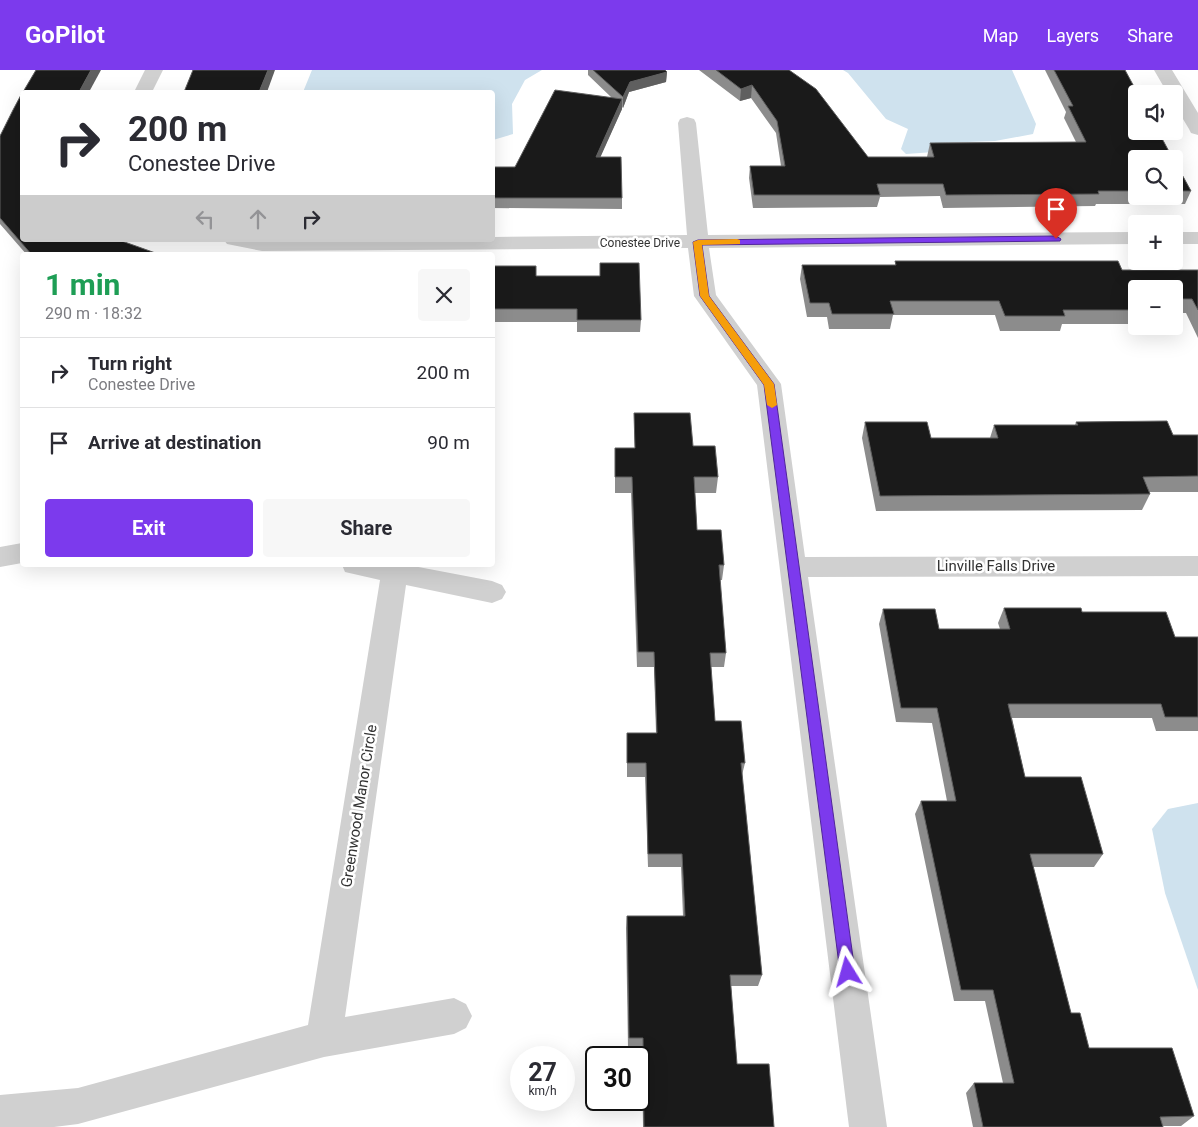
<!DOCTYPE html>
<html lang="en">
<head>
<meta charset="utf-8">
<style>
	body { margin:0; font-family:Roboto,sans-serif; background:#f7f7f7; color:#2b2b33; height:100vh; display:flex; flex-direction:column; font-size:19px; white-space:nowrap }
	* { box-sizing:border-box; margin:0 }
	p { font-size:16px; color:#7c7c81 }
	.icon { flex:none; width:28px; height:28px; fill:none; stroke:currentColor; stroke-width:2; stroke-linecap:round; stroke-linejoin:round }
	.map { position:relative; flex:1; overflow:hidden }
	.sheet { position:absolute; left:20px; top:182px; width:475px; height:315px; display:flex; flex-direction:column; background:#fff; border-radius:5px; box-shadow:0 5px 20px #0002 }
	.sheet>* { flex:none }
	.guide { position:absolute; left:20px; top:20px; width:475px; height:152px; border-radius:5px; box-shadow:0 5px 20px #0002; background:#fff; color:#2b2b33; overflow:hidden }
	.fabs { position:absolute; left:1128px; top:15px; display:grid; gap:10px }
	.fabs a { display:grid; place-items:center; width:55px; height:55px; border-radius:5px; background:#fff; box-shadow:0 5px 20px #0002; font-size:25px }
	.speed { position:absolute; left:510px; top:976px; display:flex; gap:10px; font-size:25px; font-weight:700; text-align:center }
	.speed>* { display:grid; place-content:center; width:65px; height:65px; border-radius:50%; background:#fff; box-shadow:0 5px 20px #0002; line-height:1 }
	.speed small { font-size:12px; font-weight:400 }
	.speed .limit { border:2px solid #111; border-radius:8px; background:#fff; color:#111 }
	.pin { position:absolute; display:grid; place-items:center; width:42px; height:42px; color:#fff; margin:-51px -21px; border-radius:50% 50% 50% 0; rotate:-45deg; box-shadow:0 0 5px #0007 }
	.pin .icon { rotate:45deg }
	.me { position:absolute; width:55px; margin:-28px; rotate:352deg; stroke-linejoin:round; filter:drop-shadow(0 0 4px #0008) }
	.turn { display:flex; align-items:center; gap:18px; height:105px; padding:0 25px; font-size:22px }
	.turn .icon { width:65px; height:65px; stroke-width:2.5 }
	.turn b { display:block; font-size:35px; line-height:42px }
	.lanes { display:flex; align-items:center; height:48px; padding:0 25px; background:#0003; justify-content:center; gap:25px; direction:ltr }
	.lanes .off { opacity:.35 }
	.round { display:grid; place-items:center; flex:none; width:52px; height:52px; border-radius:5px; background:#f7f7f7 }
	.summary { display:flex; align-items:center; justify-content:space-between; height:85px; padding:0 25px }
	h1 { font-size:30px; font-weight:700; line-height:38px; color:#1e9e55 }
	.action { display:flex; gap:10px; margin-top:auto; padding:10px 25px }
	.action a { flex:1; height:58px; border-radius:5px; background:#7c3aed; color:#fff; font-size:20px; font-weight:700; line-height:58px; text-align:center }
	.action a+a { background:#f7f7f7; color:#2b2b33 }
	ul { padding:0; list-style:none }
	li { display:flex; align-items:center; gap:15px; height:70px; padding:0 25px; border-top:1px solid #e1e1e2 }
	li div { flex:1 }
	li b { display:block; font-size:19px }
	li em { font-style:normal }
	header { display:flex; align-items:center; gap:30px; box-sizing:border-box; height:70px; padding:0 25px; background:#7c3aed; color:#fff }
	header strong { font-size:24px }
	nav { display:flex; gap:28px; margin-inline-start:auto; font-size:18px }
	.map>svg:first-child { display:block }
	.water { fill:#cfe2ee }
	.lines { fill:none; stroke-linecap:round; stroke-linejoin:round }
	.minor { fill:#d0d0d0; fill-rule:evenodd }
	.wall { fill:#8c8c8c }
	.shaded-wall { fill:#5f5f5f }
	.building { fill:#1a1a1a; stroke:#5f5f5f }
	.route { fill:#7c3aed; stroke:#51269a }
	.slow { fill:#f59e0b }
	.labels { text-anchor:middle; stroke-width:5; stroke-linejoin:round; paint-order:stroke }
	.far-street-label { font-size:12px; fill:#333; stroke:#fff }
	.street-label { font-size:15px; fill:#333; stroke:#fff }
</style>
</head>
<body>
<header>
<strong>GoPilot</strong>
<nav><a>Map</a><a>Layers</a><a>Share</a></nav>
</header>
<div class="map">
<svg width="1198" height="1057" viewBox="0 0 1198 1057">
	<rect width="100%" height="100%" fill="#fff"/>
	<g class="water">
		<polygon points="312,0 542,0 525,10 512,34 513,64 493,70 492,22 303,22"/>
		<polygon points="843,0 1012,0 1036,54 1033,64 995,71 939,73 934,82 906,84 901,79 908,59 886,49 848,3"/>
		<polygon points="1198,733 1198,920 1165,823 1152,759 1168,739"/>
	</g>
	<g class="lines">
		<g class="minor">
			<polygon points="145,0 163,0 152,22 134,22"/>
			<polygon points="1154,0 1172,0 1198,43 1198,65 1191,63 1189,59 1174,34 1174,24 1168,24"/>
			<polygon points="687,47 694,49 696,53 708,165 1136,162 1136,174 709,178 716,225 781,314 805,487 1198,486 1198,506 808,507 887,1057 849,1057 757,315 694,226 688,178 262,181 227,174 224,170 492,170 492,167 687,165 678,53 680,49"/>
			<rect x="1174" y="162" width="24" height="12"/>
			<polygon points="22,473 22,493 0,497 0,477"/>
			<polygon points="342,495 408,495 492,511 502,515 506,522 502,529 492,533 406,515 345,947 454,928 466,934 472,946 466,958 454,964 324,987 78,1054 54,1057 0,1057 0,1025 78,1018 308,955 380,510 345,502"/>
		</g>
	</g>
	<g class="wall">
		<polygon points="588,0 665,0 667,2 666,12 629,22 623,38 622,37 622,39 600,87 622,128 622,139 492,138 492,97 515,97 611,27 588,5"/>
		<polygon points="699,0 789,0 868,87 927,87 930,73 1076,72 1064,48 1066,42 1045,0 1125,0 1136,89 1136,126 1174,126 1174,90 1191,121 1185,134 1096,134 1095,136 943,138 940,126 880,127 877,137 753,138 749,108 750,96 781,96 776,63 751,28 740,31"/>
		<polygon points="0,66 22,170 161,185 27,185 0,154"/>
		<polygon points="895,191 1122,200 1198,200 1198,268 1186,243 1174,243 1174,219 1136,219 1136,250 1134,254 1062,254 1060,261 1000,261 995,245 893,245 890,259 829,259 827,247 807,247 800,209 802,195 895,195"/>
		<polygon points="492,196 537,206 641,250 640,262 577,262 577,252 492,252"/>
		<polygon points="634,343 693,376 718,407 716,423 695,423 697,460 724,495 722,510 720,510 726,583 724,597 711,597 715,651 745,693 742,705 762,905 758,916 731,916 737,994 774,1057 643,1057 642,978 628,978 626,858 627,846 683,846 681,797 648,797 645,707 627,707 627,663 656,663 654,597 637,597 631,423 615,423 615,378 635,378"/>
		<polygon points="865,352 931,368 990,368 994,355 1075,355 1076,352 1173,365 1198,365 1198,422 1149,422 1150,424 1142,440 876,441 862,368"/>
		<polygon points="1004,538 1082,542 1175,567 1198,567 1198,661 1156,661 1152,648 1012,648 1025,707 1103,784 1094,797 1033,797 1071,943 1089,978 1194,1046 1181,1056 1163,1056 1163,1057 973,1057 966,1023 974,1013 1003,1013 985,931 954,931 915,744 921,731 947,731 932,653 896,652 879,554 883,539 939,559 1000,559 998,553"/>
	</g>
	<g class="shaded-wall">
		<polygon points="91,0 101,0 89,22 79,22"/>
		<polygon points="268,0 275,0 267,22 259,22"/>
		<polygon points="667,2 666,12 629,22 623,38 623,27 630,12"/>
		<polygon points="752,15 751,28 740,31 741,19"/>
		<polygon points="622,29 622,39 596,97 596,87"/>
	</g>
	<g class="building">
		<polygon points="36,0 91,0 79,22 23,22"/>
		<polygon points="193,0 268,0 259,22 184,22"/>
		<polygon points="593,0 665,0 667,2 630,12 623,27"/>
		<polygon points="716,0 789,0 816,19 868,87 934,87 930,73 1086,72 1068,36 1073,36 1054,0 1125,0 1138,24 1136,24 1136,61 1158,61 1173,89 1136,89 1136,121 1098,121 1099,124 946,125 943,114 877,114 880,125 754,125 750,96 785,96 777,51 752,15 741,19"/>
		<polygon points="555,20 622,29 596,87 621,87 622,128 492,128 492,97 515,97"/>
		<polygon points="22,23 22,170 119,170 161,185 32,185 0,148 0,66 13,40"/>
		<polygon points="1174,90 1191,121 1174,121"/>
		<polygon points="895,191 1118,191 1122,200 1198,200 1198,240 1192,229 1174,229 1174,219 1136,219 1136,229 1135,229 1136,231 1136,240 1063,240 1065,246 1005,246 999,231 890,231 894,244 832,244 829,233 810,233 802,195 896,195"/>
		<polygon points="600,193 639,193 641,250 577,250 577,239 492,239 492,196 536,196 536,206 600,206"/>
		<polygon points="634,343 690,343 693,376 715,376 718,407 694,407 697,460 721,460 724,495 719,495 726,583 710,583 715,651 741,651 745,693 741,693 762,905 730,905 737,994 769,994 774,1057 644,1057 643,968 629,968 627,846 685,846 682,784 648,784 646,693 627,693 627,663 657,663 654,582 638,582 632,407 615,407 615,378 635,378"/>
		<polygon points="1167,351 1173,365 1198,365 1198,406 1143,407 1150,424 880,426 865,352 927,352 931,368 998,368 994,355 1078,355 1076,352"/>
		<polygon points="1004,538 1081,538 1082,542 1166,542 1175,567 1198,567 1198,647 1165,647 1161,634 1008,634 1025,707 1081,707 1103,784 1030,784 1071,943 1080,943 1089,978 1172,978 1194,1046 1160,1047 1163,1057 983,1057 974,1013 1014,1013 993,920 961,920 921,731 956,731 937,638 901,638 883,539 935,539 939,559 1010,559"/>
	</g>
	<polygon class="route" points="1056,166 1061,169 1060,171 702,175 709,226 774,314 855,902 853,907 848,909 842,907 840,902 764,315 700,226 693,172 698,170"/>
	<polygon class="slow" points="737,169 740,170 740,174 702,175 709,226 774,314 777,335 772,338 767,335 764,315 700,226 693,172 698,170"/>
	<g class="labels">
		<g class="far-street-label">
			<text x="640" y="177">Conestee Drive</text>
		</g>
		<g class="street-label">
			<text x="996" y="501">Linville Falls Drive</text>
			<text transform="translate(359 736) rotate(-81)" y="5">Greenwood Manor Circle</text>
		</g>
	</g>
</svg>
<div class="fabs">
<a><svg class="icon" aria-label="sound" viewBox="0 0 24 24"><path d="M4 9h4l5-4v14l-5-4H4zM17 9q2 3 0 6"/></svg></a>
<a><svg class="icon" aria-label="search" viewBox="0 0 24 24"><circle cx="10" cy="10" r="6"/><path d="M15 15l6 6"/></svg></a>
<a>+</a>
<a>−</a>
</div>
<div class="speed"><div>27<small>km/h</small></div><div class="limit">30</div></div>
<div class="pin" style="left:1056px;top:169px;background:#d93025"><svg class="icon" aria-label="arrive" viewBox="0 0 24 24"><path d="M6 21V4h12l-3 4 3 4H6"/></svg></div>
<svg class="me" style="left:848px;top:902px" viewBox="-20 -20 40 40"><path d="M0-17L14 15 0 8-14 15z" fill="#7c3aed" stroke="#fff" stroke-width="4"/></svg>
<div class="guide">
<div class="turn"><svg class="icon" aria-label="right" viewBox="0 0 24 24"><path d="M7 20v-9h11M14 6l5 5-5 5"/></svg><div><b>200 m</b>Conestee Drive</div></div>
<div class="lanes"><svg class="icon off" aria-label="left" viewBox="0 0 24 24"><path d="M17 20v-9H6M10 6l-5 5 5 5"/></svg><svg class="icon off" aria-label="ahead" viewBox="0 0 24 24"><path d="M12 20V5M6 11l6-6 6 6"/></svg><svg class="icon" aria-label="right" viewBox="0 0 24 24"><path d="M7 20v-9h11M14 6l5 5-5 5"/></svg></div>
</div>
<section class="sheet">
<div class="summary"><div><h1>1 min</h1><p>290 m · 18:32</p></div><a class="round"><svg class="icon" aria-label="close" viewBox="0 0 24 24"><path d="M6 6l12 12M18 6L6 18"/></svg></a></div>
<ul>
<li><svg class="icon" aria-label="right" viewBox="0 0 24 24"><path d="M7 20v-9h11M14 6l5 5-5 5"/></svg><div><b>Turn right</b><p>Conestee Drive</p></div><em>200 m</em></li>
<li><svg class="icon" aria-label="arrive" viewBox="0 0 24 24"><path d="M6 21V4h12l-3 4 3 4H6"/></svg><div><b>Arrive at destination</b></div><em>90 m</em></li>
</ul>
<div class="action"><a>Exit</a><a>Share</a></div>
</section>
</div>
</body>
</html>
